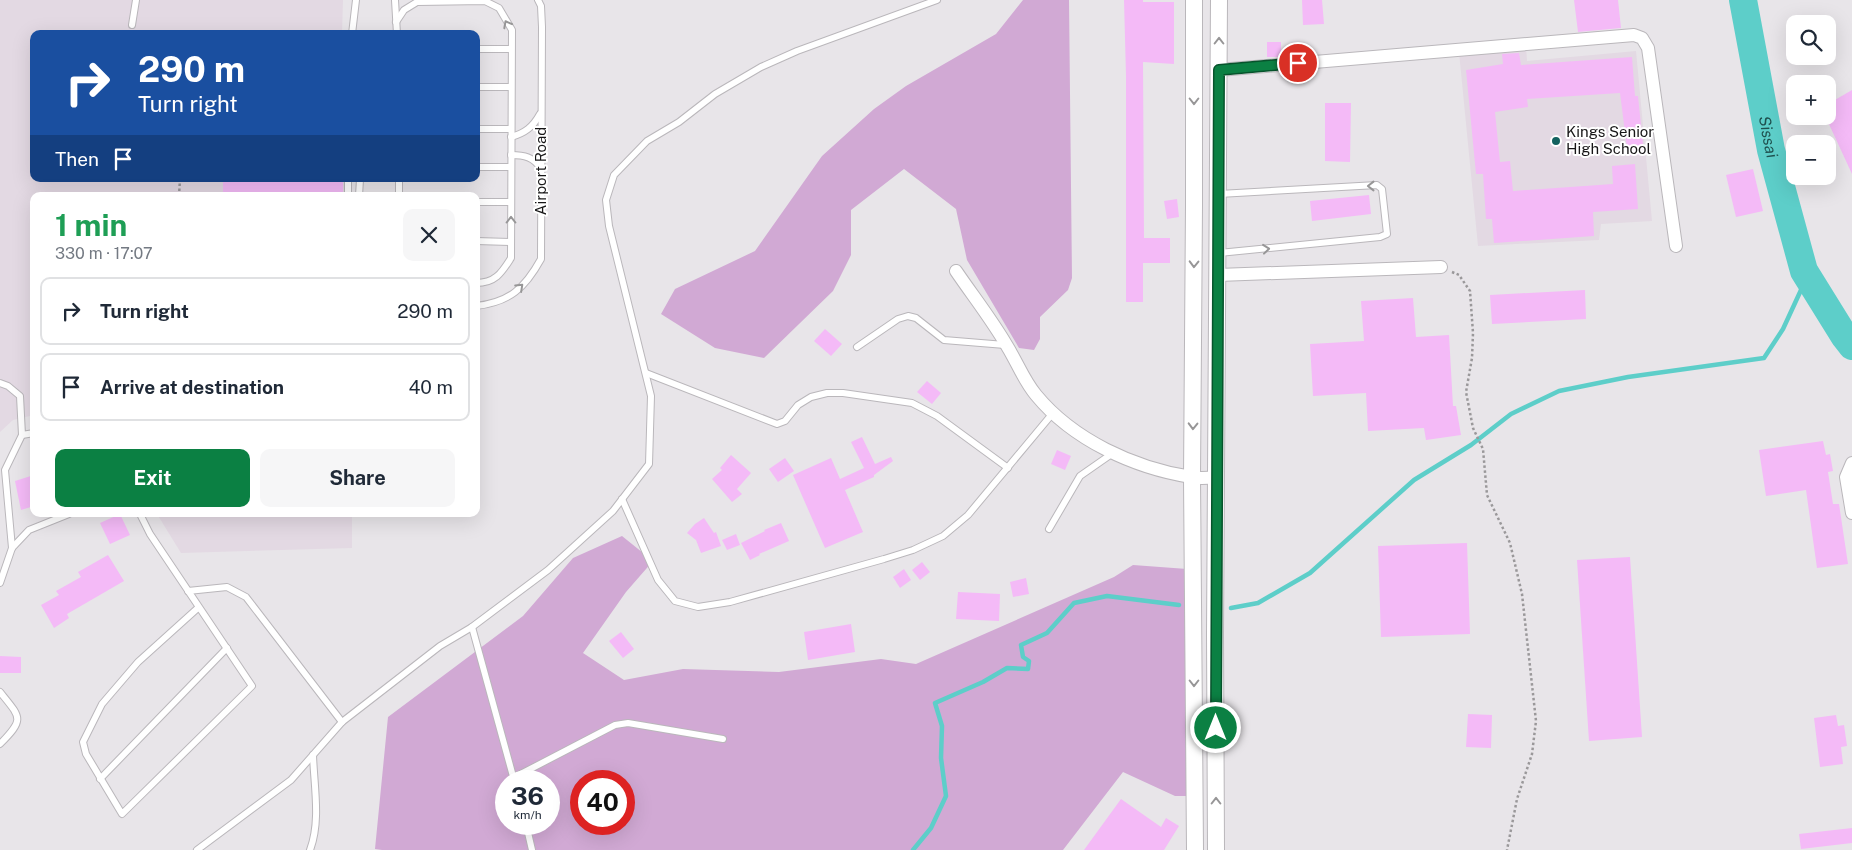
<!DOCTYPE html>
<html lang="en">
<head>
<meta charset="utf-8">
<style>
	body { margin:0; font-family:"Public Sans",sans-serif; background:#f6f6f7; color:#1f2937; height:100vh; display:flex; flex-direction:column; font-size:19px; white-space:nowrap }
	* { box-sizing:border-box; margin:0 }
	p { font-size:16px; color:#747a83 }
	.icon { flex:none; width:28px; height:28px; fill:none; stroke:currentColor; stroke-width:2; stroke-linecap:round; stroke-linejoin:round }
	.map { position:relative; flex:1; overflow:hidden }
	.side { position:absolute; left:30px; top:192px; width:450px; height:325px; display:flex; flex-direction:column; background:#fff; border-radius:10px; box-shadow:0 5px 20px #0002 }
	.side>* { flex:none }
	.banner { position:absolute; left:30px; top:30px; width:450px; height:152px; border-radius:10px; box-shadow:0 5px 20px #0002; background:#1a4fa0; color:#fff; overflow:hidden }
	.fabs { position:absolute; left:1786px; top:15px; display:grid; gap:10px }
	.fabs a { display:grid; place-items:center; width:50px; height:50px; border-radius:10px; background:#fff; box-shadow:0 5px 20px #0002; font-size:25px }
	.speed { position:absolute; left:495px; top:770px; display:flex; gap:10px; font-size:25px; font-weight:700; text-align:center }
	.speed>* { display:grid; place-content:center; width:65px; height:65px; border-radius:50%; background:#fff; box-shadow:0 5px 20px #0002; line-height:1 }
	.speed small { font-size:12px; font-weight:400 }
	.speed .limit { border:8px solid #d22; background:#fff; color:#111 }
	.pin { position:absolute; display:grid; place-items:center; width:42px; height:42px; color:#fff; margin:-21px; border:2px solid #fff; border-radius:50%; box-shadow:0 1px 5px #0007 }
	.me { position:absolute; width:55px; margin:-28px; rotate:0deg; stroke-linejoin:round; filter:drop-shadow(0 0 4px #0008) }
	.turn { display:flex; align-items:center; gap:18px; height:105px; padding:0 25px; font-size:22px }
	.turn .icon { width:65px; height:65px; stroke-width:2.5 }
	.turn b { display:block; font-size:35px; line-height:42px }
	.then { display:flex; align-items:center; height:48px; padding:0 25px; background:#0003; gap:10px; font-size:19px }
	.round { display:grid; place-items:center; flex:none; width:52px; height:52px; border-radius:10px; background:#f6f6f7 }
	.headline { display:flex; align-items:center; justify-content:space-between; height:85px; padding:0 25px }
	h1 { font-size:30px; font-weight:700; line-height:38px; color:#1e9e55 }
	.cta { display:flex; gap:10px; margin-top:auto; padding:10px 25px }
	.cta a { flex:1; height:58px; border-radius:10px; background:#0b8043; color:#fff; font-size:20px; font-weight:700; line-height:58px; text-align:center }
	.cta a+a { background:#f6f6f7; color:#1f2937 }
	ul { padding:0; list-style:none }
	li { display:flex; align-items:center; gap:15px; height:68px; margin:0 10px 8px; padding:0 15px; border:2px solid #e0e1e3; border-radius:10px }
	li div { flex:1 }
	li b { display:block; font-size:19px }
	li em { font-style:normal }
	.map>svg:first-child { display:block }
	.built { fill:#e3d9e3 }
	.green { fill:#d1a9d4; fill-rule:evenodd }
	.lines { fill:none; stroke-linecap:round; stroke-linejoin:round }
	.stream { stroke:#5dcec9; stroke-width:4.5 }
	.river { stroke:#5dcec9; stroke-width:28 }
	.building { fill:#f4baf7 }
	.service-casing { stroke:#bab7bb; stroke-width:8 }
	.minor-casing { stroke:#bab7bb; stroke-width:14 }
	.tertiary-casing { stroke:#bab7bb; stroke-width:18 }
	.path { stroke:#9a989a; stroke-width:2.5; stroke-dasharray:2.5 2.5; stroke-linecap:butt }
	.service { stroke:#fff; stroke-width:6 }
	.minor { stroke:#fff; stroke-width:12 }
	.tertiary { stroke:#fff; stroke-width:16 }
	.oneway { stroke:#979697 }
	.route-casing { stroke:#07532c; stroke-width:12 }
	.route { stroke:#0b8043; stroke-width:9 }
	.poi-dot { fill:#13625f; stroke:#fff; stroke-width:2 }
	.labels { text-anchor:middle; stroke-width:4; stroke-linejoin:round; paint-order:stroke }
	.poi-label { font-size:15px; fill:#171617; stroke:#fff; text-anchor:start }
	.street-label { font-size:15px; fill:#171617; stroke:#fff }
	.water-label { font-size:16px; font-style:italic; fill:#1f514f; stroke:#fff }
</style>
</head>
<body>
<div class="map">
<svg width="1852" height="850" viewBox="0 0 1852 850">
	<rect width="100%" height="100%" fill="#e8e5e9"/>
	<g class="built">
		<polygon points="0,0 343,0 342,34 34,34 34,179 345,179 345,196 34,196 34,415 13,420 0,432"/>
		<polygon points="1526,45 1527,61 1636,51 1652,221 1601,224 1599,240 1478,246 1459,52"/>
		<polygon points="157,514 352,514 352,548 181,553"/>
	</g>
	<g class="green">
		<polygon points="1023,0 1069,0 1072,278 1068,290 1040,317 1040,339 1034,350 1019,348 967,260 956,209 904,169 851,210 851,255 833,291 764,358 715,348 661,314 675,289 755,251 822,156 874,109 906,86 996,34"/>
		<path d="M622 536 653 561 626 592 583 653 624 680 683 669 779 672 881 659 916 664 1114 577 1133 565 1187 569V796H1175L1123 772 1063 850H382L375 849 388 717 523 616 573 558ZM506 781H549V824H506ZM581 781H624V824H581Z"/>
	</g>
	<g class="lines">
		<g class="stream">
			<polyline points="1231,608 1258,603 1310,573 1414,480 1471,445 1511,414 1559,391 1628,377 1764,358 1783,329 1807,277"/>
			<polyline points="913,850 931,828 946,796 941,758 942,726 935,703 983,682 1007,668 1028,669 1029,661 1023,657 1021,645 1047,633 1074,603 1107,596 1179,605"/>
		</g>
		<path class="river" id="s1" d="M1743 0 1771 150 1804 271 1845 337 1852 346"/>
	</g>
	<g class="building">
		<polygon points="1124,0 1143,0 1143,2 1174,2 1174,64 1143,62 1144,238 1170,238 1170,263 1143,263 1143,302 1126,302 1126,76"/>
		<polygon points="1302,0 1322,0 1324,24 1303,25"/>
		<polygon points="1574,0 1618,0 1621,28 1578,32"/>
		<rect x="1267" y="42" width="14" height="15"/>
		<polygon points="1519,53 1521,65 1632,57 1635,96 1638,96 1644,154 1628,156 1620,93 1527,99 1528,107 1495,112 1500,162 1510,161 1513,191 1613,184 1612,166 1635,164 1638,209 1593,212 1594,236 1494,243 1492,219 1486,219 1483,174 1476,174 1466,70 1503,64 1502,54"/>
		<polygon points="1852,90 1852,174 1828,122 1828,104"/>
		<polygon points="1325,103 1351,103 1350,162 1325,161"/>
		<polygon points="1753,169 1763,211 1736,217 1726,175"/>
		<rect x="223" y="179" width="120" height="17"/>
		<polygon points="1369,195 1371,214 1312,221 1310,201"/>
		<polygon points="1177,199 1179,217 1167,219 1164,201"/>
		<polygon points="1585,290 1586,319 1492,324 1490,295"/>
		<polygon points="1413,298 1416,337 1449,335 1453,406 1456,406 1461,435 1426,440 1424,428 1368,431 1366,393 1313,396 1310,344 1364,341 1361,301"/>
		<polygon points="825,329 842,344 831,356 814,341"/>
		<polygon points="927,381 941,393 932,404 917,392"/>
		<polygon points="862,437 875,464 891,457 893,461 874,475 874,477 845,490 863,532 825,548 793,475 831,458 840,479 864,468 851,442"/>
		<polygon points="1823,441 1826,455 1830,454 1833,471 1828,472 1833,504 1839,504 1848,564 1817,568 1806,490 1766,496 1759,450"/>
		<polygon points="1057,450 1071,456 1065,470 1051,464"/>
		<polygon points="731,455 751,473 737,489 742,494 732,502 712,479 722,470 720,468"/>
		<polygon points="785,458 794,471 778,482 769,469"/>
		<polygon points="34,475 34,506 21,510 15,481"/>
		<polygon points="120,514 130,535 110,544 100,523"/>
		<polygon points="704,518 714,533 716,532 721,546 701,553 696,540 687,533 695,524"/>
		<polygon points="781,523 789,541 759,554 760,555 750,560 741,543 765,531 764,530"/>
		<polygon points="736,534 740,545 727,550 722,540"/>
		<polygon points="1467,543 1470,634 1381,637 1378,546"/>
		<polygon points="108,555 124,581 67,614 69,618 54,628 41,605 59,595 56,591 81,577 78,572"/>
		<polygon points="1630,557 1642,737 1589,741 1577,560"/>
		<polygon points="922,562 930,572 920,580 912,570"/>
		<polygon points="904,569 911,580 900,588 893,577"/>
		<polygon points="1026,578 1029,594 1013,597 1010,582"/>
		<polygon points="958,592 1000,594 999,621 956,619"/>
		<polygon points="851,624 855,652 808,660 804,632"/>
		<polygon points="621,632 634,649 623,658 609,641"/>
		<polygon points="0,656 21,657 21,673 0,673"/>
		<polygon points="1468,714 1492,715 1491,748 1466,747"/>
		<polygon points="1836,715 1838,726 1844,725 1847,746 1841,747 1843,764 1820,767 1814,718"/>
		<polygon points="1121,799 1161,827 1166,818 1179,826 1164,850 1084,850"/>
		<polygon points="1852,828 1852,843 1801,849 1799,834"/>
	</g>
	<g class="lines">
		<defs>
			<g id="service">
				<polyline points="395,0 397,34"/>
				<path d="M396 22 404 10 417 2 485 1 499 8 512 30 511 258C502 272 496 283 476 283"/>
				<polyline points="132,25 136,0"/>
				<polyline points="352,34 356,0"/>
				<polyline points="476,49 511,49"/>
				<polyline points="476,87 511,87"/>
				<polyline points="476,129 511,129"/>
				<path d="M511 137C525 133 533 127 540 114"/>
				<path d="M511 155C524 155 534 157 541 169"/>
				<polyline points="476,167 511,167"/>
				<polyline points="399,179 399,196"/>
				<polyline points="1219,194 1377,185 1382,189 1387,234 1380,237 1219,253"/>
				<polyline points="348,196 348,179"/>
				<polyline points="359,196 360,179"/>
				<polyline points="476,202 511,202"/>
				<polyline points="476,241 511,242"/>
				<path d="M476 306C510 302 525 288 541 259L542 27 541 6 538 0"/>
				<polyline points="857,347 898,319 908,316 916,318 944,340 1005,345"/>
				<polyline points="646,373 777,424 785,421 798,405 811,397 827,393 843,393 912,403 937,416 1008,468"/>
				<polyline points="0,383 8,386 20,396 22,435 5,470 12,548"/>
				<polyline points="22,435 34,433"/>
				<polyline points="622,499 658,580 675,601 698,607 730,602 884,559 913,550 943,536 968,515 1053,413"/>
				<polyline points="140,514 150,534 252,686 122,814 86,754 83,742 102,704 138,662 199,607"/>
				<polyline points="1049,529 1080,476 1113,453"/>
				<polyline points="0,583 12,548 29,530 69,514"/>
				<polyline points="188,591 227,587 246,597 342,722"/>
				<polyline points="472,627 514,780"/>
				<path d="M0 692C21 718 25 719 0 744"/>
				<polyline points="513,778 615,725 628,723 723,739"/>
				<polyline points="100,779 227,648"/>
				<polyline points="526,824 532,850"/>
				<polyline points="197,850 291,780 342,722 440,646 472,627 548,570 613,511 649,464 651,396 609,226 606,200 614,175 647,141 679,122 715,94 761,67 797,51 937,0"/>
				<path d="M310 850C321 821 314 786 313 755"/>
			</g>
			<g id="minor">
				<polyline points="1219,70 1634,35 1642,38 1648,48 1676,246"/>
				<path d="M956 271C973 296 992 320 1007 346 1017 362 1024 381 1036 395 1073 440 1134 468 1191 477 1199 479 1208 478 1217 477"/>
				<polyline points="1218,275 1441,267"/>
				<polyline points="1852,463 1846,477 1852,513"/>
			</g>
			<g id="tertiary">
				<polyline points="1194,0 1194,205 1192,478 1195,850"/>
				<polyline points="1216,850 1215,634 1219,0"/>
			</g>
		</defs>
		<use href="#service" class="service-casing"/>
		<use href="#minor" class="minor-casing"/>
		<use href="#tertiary" class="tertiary-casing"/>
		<g class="path">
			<polyline points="179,196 180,179"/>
			<polyline points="1452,272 1459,275 1470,291 1473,333 1472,358 1466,392 1473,428 1483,449 1487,495 1510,543 1522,594 1536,721 1532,754 1517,799 1507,850"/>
		</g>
		<use href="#service" class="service"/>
		<use href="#minor" class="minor"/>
		<use href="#tertiary" class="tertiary"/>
	</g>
	<defs><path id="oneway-chevron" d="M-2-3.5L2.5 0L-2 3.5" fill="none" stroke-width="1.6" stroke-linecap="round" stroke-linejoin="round" transform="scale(1.25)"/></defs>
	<g class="oneway">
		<use href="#oneway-chevron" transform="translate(507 24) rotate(-118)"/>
		<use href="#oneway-chevron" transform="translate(1219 41) rotate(-90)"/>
		<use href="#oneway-chevron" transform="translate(1194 101) rotate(90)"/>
		<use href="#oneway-chevron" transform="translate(1371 186) rotate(-180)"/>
		<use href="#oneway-chevron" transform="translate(511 220) rotate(-90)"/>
		<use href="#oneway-chevron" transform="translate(1266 249) rotate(-6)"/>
		<use href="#oneway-chevron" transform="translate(1194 264) rotate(91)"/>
		<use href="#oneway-chevron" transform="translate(520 287) rotate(-43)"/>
		<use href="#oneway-chevron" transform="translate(1193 426) rotate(91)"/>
		<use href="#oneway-chevron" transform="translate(1194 683) rotate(90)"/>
		<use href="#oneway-chevron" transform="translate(1216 801) rotate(-90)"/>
	</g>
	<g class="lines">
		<defs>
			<polyline id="route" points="1216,728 1219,70 1298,63"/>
		</defs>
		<use href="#route" class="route-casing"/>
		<use href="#route" class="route"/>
	</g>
	<circle class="poi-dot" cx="1556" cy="141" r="5"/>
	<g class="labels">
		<g class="poi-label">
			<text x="1566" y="137">Kings Senior<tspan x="1566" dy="17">High School</tspan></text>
		</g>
		<g class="street-label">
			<text transform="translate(541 171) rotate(-90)" y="5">Airport Road</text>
		</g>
		<g class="water-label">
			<text dy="6" stroke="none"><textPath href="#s1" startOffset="139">Sissai</textPath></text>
		</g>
	</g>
</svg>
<div class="fabs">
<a><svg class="icon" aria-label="search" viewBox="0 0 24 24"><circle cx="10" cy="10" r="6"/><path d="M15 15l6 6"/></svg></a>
<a>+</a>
<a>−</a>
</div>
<div class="speed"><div>36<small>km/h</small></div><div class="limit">40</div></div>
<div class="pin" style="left:1298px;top:63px;background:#d93025"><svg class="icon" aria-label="arrive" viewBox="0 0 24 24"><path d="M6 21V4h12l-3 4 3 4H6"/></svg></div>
<svg class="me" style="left:1216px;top:728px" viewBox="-20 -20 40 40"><circle r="17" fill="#0b8043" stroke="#fff" stroke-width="3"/><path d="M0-11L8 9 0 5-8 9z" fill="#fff"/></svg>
<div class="banner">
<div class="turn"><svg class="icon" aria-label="right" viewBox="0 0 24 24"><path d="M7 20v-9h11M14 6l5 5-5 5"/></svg><div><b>290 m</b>Turn right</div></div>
<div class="then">Then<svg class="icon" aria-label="arrive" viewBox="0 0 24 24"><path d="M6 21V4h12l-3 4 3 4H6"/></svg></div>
</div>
<section class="side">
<div class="headline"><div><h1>1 min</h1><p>330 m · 17:07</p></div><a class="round"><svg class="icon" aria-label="close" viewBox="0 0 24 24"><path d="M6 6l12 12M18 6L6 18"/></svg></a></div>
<ul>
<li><svg class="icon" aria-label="right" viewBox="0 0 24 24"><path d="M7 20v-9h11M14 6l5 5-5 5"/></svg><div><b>Turn right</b></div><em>290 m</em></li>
<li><svg class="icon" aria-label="arrive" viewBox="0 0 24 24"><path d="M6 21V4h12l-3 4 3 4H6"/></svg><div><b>Arrive at destination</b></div><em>40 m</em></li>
</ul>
<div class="cta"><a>Exit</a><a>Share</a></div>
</section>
</div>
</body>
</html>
